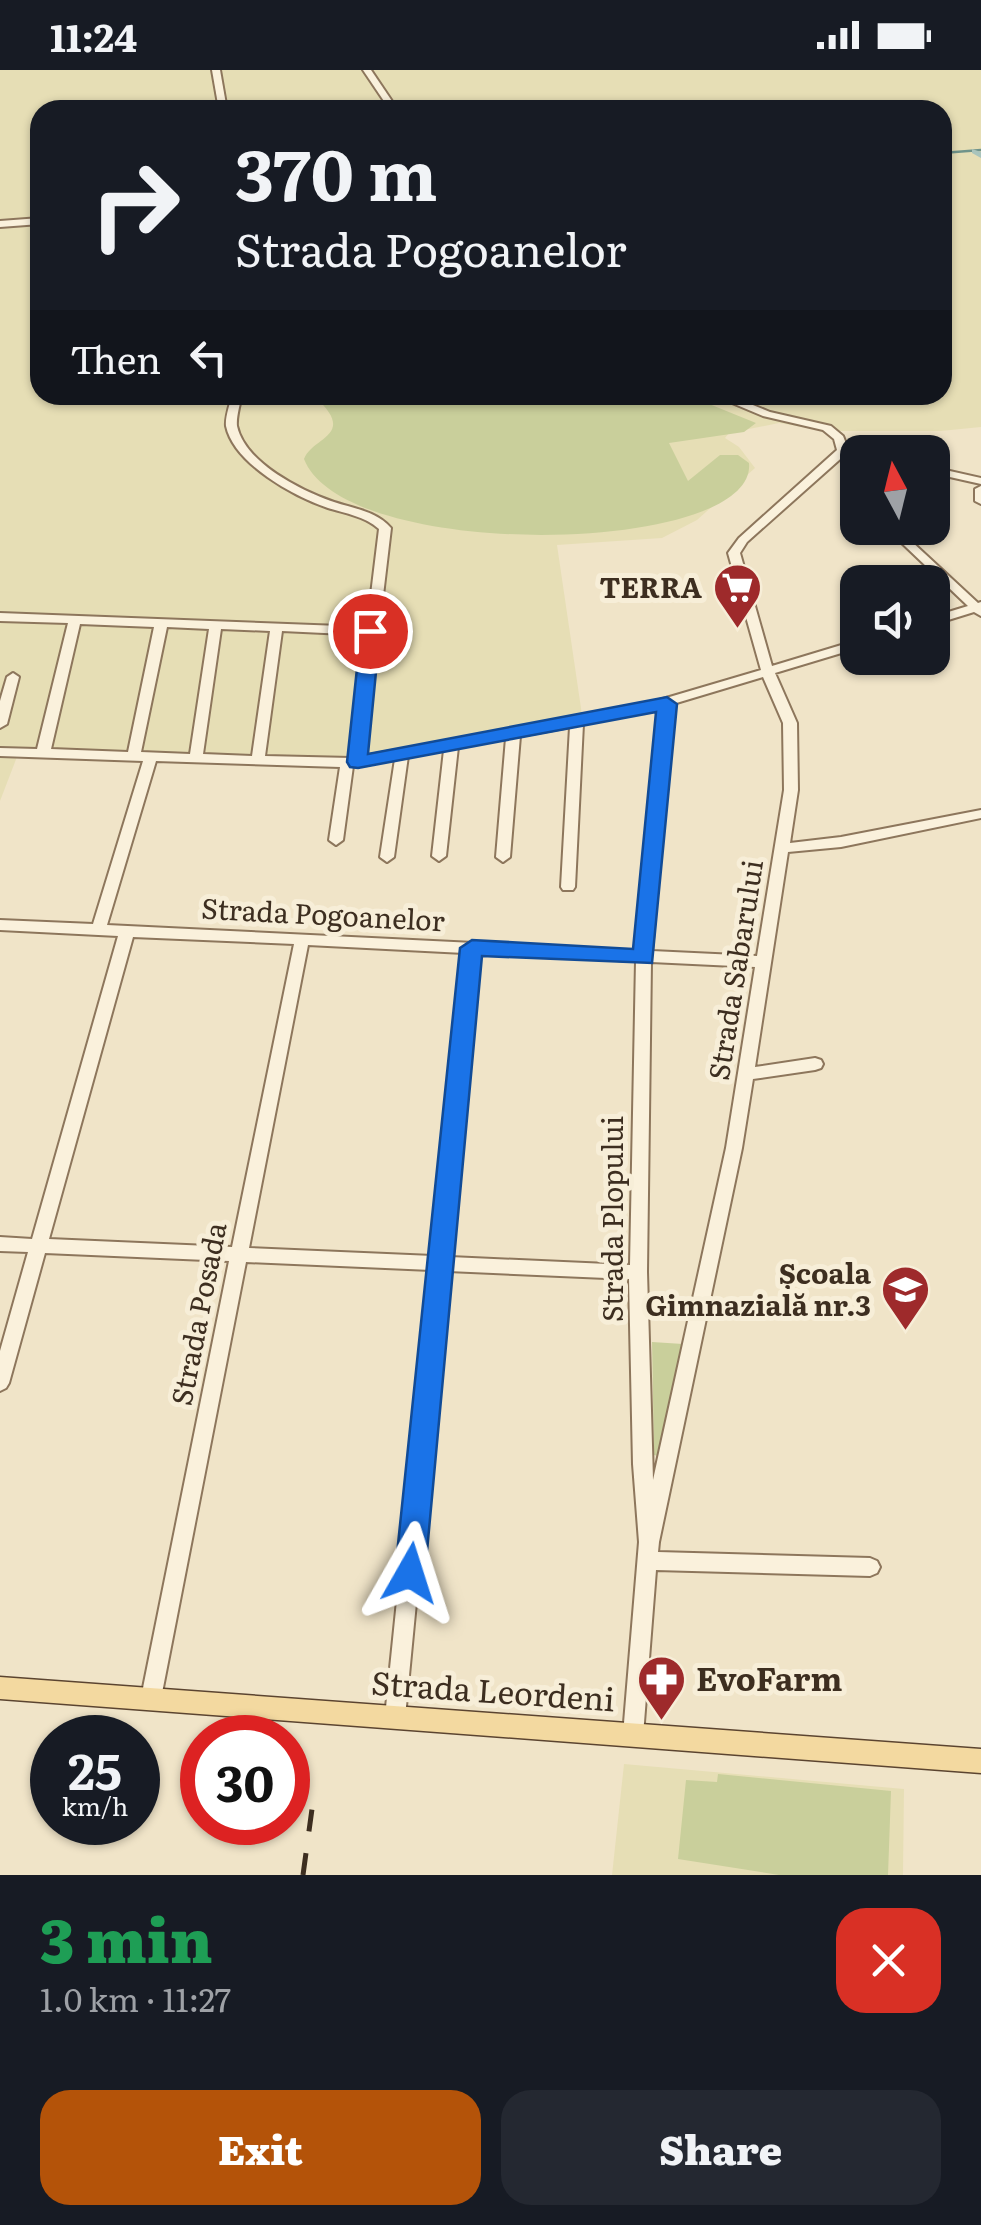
<!DOCTYPE html>
<html lang="en">
<head>
<meta charset="utf-8">
<style>
	body { margin:0; font-family:Literata,serif; background:#242831; color:#f1f3f6; height:100vh; display:flex; flex-direction:column; font-size:38px; white-space:nowrap }
	* { box-sizing:border-box; margin:0 }
	p { font-size:32px; color:#9ea1a6 }
	.icon { flex:none; width:55px; height:55px; fill:none; stroke:currentColor; stroke-width:2; stroke-linecap:round; stroke-linejoin:round }
	.map { position:relative; height:1805px; overflow:hidden }
	.sheet { display:flex; flex-direction:column; background:#171b24; flex:1 }
	.sheet>* { flex:none }
	.top-card { position:absolute; left:30px; top:30px; width:922px; height:305px; border-radius:30px; box-shadow:0 2px 8px #0004; background:#171b24; color:#f1f3f6; overflow:hidden }
	.needle { width:65px; rotate:353deg }
	.tools { position:absolute; left:840px; top:365px; display:grid; gap:20px }
	.tools a { display:grid; place-items:center; width:110px; height:110px; border-radius:20px; background:#171b24; box-shadow:0 2px 8px #0004; font-size:50px }
	.speed { position:absolute; left:30px; top:1645px; display:flex; gap:20px; font-size:50px; font-weight:700; text-align:center }
	.speed>* { display:grid; place-content:center; width:130px; height:130px; border-radius:50%; background:#171b24; box-shadow:0 2px 8px #0004; line-height:1 }
	.speed small { font-size:25px; font-weight:400 }
	.speed .limit { border:15px solid #d22; background:#fff; color:#111 }
	.pin { position:absolute; display:grid; place-items:center; width:85px; height:85px; color:#fff; margin:-42px; border:5px solid #fff; border-radius:50%; box-shadow:0 2px 10px #0007 }
	.me { position:absolute; width:110px; margin:-55px; rotate:6deg; stroke-linejoin:round; filter:drop-shadow(0 0 8px #0008) }
	.turn { display:flex; align-items:center; gap:35px; height:210px; padding:0 40px; font-size:45px }
	.turn .icon { width:130px; height:130px; stroke-width:2.5 }
	.turn b { display:block; font-size:70px; line-height:85px }
	.then { display:flex; align-items:center; height:95px; padding:0 40px; background:#0003; gap:20px; font-size:38px }
	.round { display:grid; place-items:center; flex:none; width:105px; height:105px; border-radius:30px; background:#242831 }
	.summary { display:flex; align-items:center; justify-content:space-between; height:170px; padding:0 40px }
	h1 { font-size:60px; font-weight:800; line-height:75px; color:#1e9e55 }
	.primary-button { display:flex; gap:20px; margin-top:auto; padding:20px 40px }
	.primary-button a { flex:1; height:115px; border-radius:30px; background:#b45309; color:#fff; font-size:40px; font-weight:800; line-height:115px; text-align:center }
	.primary-button a+a { background:#242831; color:#f1f3f6 }
	.status { display:flex; justify-content:space-between; align-items:center; height:70px; padding:0 50px; background:#171b24; direction:ltr }
	.status svg { height:28px; fill:currentColor }
	.map>svg:first-child { display:block }
	.farmland { fill:#e6deb5; fill-rule:evenodd }
	.green { fill:#c9cf9b }
	.lines { fill:none; stroke-linecap:round; stroke-linejoin:round }
	.stream { stroke:#6f938a; stroke-width:2.5 }
	.canal { fill:#a9c4bc; fill-rule:evenodd }
	.minor-casing { stroke:#8d765c; stroke-width:4 }
	.major-casing { stroke:#5b4430; stroke-width:3 }
	.minor { fill:#faf1dc; fill-rule:evenodd }
	.major { fill:#f3d9a0; fill-rule:evenodd }
	.rail { stroke:#3d2e20; stroke-width:5; stroke-dasharray:22 22; stroke-linecap:butt }
	.route { fill:#1a73e8; stroke:#114b97; stroke-width:2.5 }
	.labels { text-anchor:middle; stroke-width:10; stroke-linejoin:round; paint-order:stroke }
	.poi-label { font-size:28px; font-weight:bold; fill:#3d2e20; stroke:#f7eed8; text-anchor:end }
	.street-label { font-size:28px; fill:#3d2e20; stroke:#f7eed8 }
	.near-poi-label { font-size:32px; font-weight:bold; fill:#3d2e20; stroke:#f7eed8; text-anchor:start }
	.near-street-label { font-size:32px; fill:#3d2e20; stroke:#f7eed8 }
</style>
</head>
<body>
<div class="status"><b>11:24</b><svg viewBox="0 0 49 12"><path d="M0 12V9h3v3zM5 12V6h3v6zM10 12V3h3v9zM15 12V0h3v12zM26 1h20v11H26zM47 4h2v5h-2z"/></svg></div>
<div class="map">
<svg width="981" height="1805" viewBox="0 0 981 1805">
	<rect width="100%" height="100%" fill="#f0e4c8"/>
	<g class="farmland">
		<path d="M0 0H981V357L941 361H826L779 353 729 363 725 368 739 377 755 398 697 450 662 468 557 475 582 645 351 687 20 679 0 731ZM40 40H942V325H40Z"/>
		<polygon points="624,1694 904,1719 903,1805 612,1805"/>
	</g>
	<g class="green">
		<path d="M313 325H687L756 353 744 362 669 373 688 411 720 385H738L749 393C758 485 345 494 304 389 313 366 359 366 313 325Z"/>
		<polygon points="652,1272 683,1274 658,1386 654,1385"/>
		<polygon points="718,1704 891,1721 888,1805 779,1805 678,1789 686,1710 717,1712"/>
	</g>
	<g class="lines">
		<polyline class="stream" points="942,83 981,80"/>
		<polygon class="canal" points="972,79 981,82 981,88 972,83"/>
		<defs>
			<g id="minor">
				<polygon points="212,0 220,0 227,40 219,40"/>
				<polygon points="363,0 371,0 398,40 390,40"/>
				<polygon points="40,148 40,154 0,157 0,151"/>
				<path d="M232 325H242C240 334 236 347 237 356 245 393 302 421 334 432 355 439 376 441 391 458L364 686 639 636 761 600 728 483 739 468 837 380 834 369 823 360 763 346 713 325H728L770 342 831 356 843 366 849 381 847 383 747 472 740 483 772 596 858 570V578L775 603 797 653 798 720 790 773 841 767 981 740V748L841 777 788 782 755 997 815 988 821 990 823 994 821 998 815 1000 753 1009 742 1078 659 1472 658 1482 870 1488 877 1491 880 1497 877 1503 870 1506 656 1500 643 1665 640 1672 633 1675 626 1672 623 1665 639 1472 633 1394 629 1209 448 1201 405 1647 402 1654 395 1657 388 1654 385 1647 431 1200 246 1192 161 1628 158 1635 151 1638 144 1635 141 1628 229 1191 45 1183 9 1313 6 1318 0 1321V1281L28 1182 0 1181V1167L32 1169 118 866 0 860V850L93 854 143 691 0 686V678L37 679 68 553 0 551V543L367 557 379 459C364 446 347 444 328 438 295 427 234 394 226 356 225 347 230 334 232 325ZM80 554 154 557 128 682 51 679ZM167 557 209 559 190 684 141 682ZM221 559 270 561 252 686 203 684ZM282 561 366 565 351 688 265 686ZM763 607 783 653 784 720 757 886 652 881 673 634ZM660 638 637 881 107 855 156 691 340 697 329 770 336 775 343 770 353 696 395 689 380 787 387 792 394 787 408 686 444 680 432 786 439 791 446 786 458 677 506 668 496 787 503 792 510 787 520 666 570 657 561 817 563 820H573L575 817 583 654ZM133 867 294 874 232 1177 49 1169ZM308 875 464 883 433 1186 249 1178ZM479 883 636 891 630 1195 450 1187ZM651 892 755 897 726 1078 653 1410 647 1202Z"/>
				<polygon points="932,397 981,408 981,414 932,403"/>
				<polygon points="981,416 981,434 975,431 975,419"/>
				<polygon points="886,458 897,458 978,533 981,532 981,546 974,542 932,555 932,547 968,536"/>
				<polygon points="13,603 19,607 7,654 0,658 0,631 7,607"/>
			</g>
			<polygon id="major" points="0,1607 981,1679 981,1703 0,1629"/>
		</defs>
		<use href="#minor" class="minor-casing"/>
		<use href="#major" class="major-casing"/>
		<use href="#minor" class="minor"/>
		<use href="#major" class="major"/>
		<polyline class="rail" points="303,1805 312,1739"/>
	</g>
	<polygon class="route" points="370,555 380,561 368,684 667,627 677,634 652,893 482,886 425,1503 420,1513 410,1517 399,1513 395,1503 460,878 472,870 633,879 656,642 358,698 350,697 347,692 361,561"/>
	<defs>
		<symbol id="supermarket-pin" viewBox="-11 -11 22 30"><path d="M0 17L-7.5 6A9.5 9.5 0 1 1 7.5 6Z" fill="#9e2a2b" stroke="#f7eed8"/><path d="M-6-5.5h2.5l.6 2H6L4.5 2H-2.5L-4.4-4H-6ZM-1.5 3.2a1.3 1.3 0 1 0 .1 0ZM3 3.2a1.3 1.3 0 1 0 .1 0Z" fill="#fff"/></symbol>
		<symbol id="school-pin" viewBox="-11 -11 22 30"><path d="M0 17L-7.5 6A9.5 9.5 0 1 1 7.5 6Z" fill="#9e2a2b" stroke="#f7eed8"/><path d="M0-5L7-2L0 1L-7-2ZM-4 1L0 2.5L4 1V4Q0 6-4 4Z" fill="#fff"/></symbol>
		<symbol id="pharmacy-pin" viewBox="-11 -11 22 30"><path d="M0 17L-7.5 6A9.5 9.5 0 1 1 7.5 6Z" fill="#9e2a2b" stroke="#f7eed8"/><path d="M-2-6h4v4h4v4h-4v4h-4v-4h-4v-4h4Z" fill="#fff"/></symbol>
	</defs>
	<g fill-rule="evenodd">
		<use href="#supermarket-pin" x="710" y="490" width="55" height="75"/>
		<use href="#school-pin" x="878" y="1192" width="55" height="75"/>
		<use href="#pharmacy-pin" x="634" y="1582" width="55" height="75"/>
	</g>
	<g class="labels">
		<g class="poi-label">
			<text x="702" y="528">TERRA</text>
			<text x="871" y="1214">Școala<tspan x="871" dy="32">Gimnazială nr.3</tspan></text>
		</g>
		<g class="street-label">
			<text transform="translate(323 845) rotate(3)" y="10">Strada Pogoanelor</text>
			<text transform="translate(736 900) rotate(-81)" y="10">Strada Sabarului</text>
			<text transform="translate(613 1149) rotate(-90)" y="10">Strada Plopului</text>
			<text transform="translate(199 1244) rotate(-79)" y="10">Strada Posada</text>
		</g>
		<g class="near-poi-label">
			<text x="696" y="1621">EvoFarm</text>
		</g>
		<g class="near-street-label">
			<text transform="translate(493 1622) rotate(4)" y="11">Strada Leordeni</text>
		</g>
	</g>
</svg>
<div class="tools">
<a><svg class="needle" viewBox="-14 -14 28 28"><path d="M0-13l5 13h-10z" fill="#e53935"/><path d="M0 13l5-13h-10z" fill="#9ea1a6"/></svg></a>
<a><svg class="icon" aria-label="sound" viewBox="0 0 24 24"><path d="M4 9h4l5-4v14l-5-4H4zM17 9q2 3 0 6"/></svg></a>
</div>
<div class="speed"><div>25<small>km/h</small></div><div class="limit">30</div></div>
<div class="pin" style="left:370px;top:561px;background:#d93025"><svg class="icon" aria-label="arrive" viewBox="0 0 24 24"><path d="M6 21V4h12l-3 4 3 4H6"/></svg></div>
<svg class="me" style="left:410px;top:1503px" viewBox="-20 -20 40 40"><path d="M0-17L14 15 0 8-14 15z" fill="#1a73e8" stroke="#fff" stroke-width="4"/></svg>
<div class="top-card">
<div class="turn"><svg class="icon" aria-label="right" viewBox="0 0 24 24"><path d="M7 20v-9h11M14 6l5 5-5 5"/></svg><div><b>370 m</b>Strada Pogoanelor</div></div>
<div class="then">Then<svg class="icon" aria-label="left" viewBox="0 0 24 24"><path d="M17 20v-9H6M10 6l-5 5 5 5"/></svg></div>
</div>
</div>
<section class="sheet">
<div class="summary"><div><h1>3 min</h1><p>1.0 km · 11:27</p></div><a class="round" style="background:#d93025;color:#fff"><svg class="icon" aria-label="close" viewBox="0 0 24 24"><path d="M6 6l12 12M18 6L6 18"/></svg></a></div>
<div class="primary-button"><a>Exit</a><a>Share</a></div>
</section>
</body>
</html>
